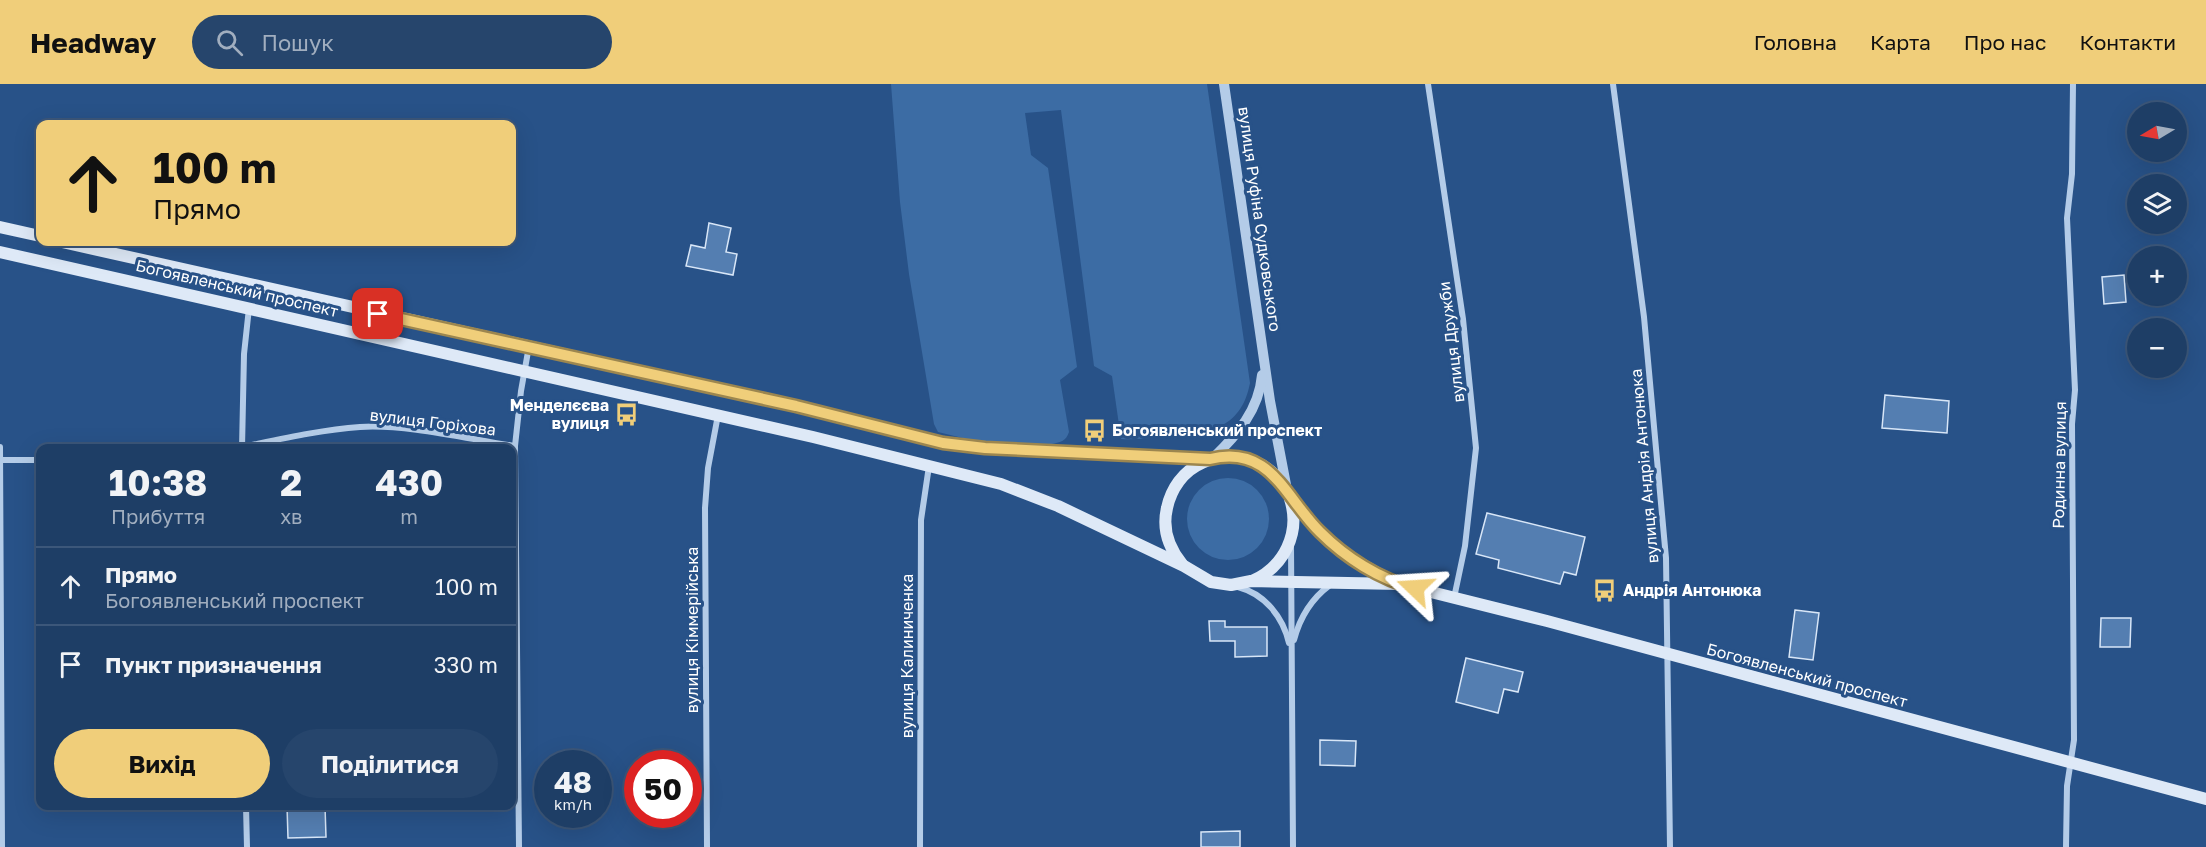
<!DOCTYPE html>
<html lang="uk">
<head>
<meta charset="utf-8">
<style>
	body { margin:0; font-family:"Golos Text",sans-serif; background:#26456c; color:#f1f3f6; height:100vh; display:flex; flex-direction:column; font-size:22px; white-space:nowrap }
	* { box-sizing:border-box; margin:0 }
	p { font-size:20px; color:#a1aebf }
	.icon { flex:none; width:33px; height:33px; fill:none; stroke:currentColor; stroke-width:2; stroke-linecap:round; stroke-linejoin:round }
	.map { position:relative; flex:1; overflow:hidden }
	.side { position:absolute; left:36px; top:360px; width:480px; height:366px; display:flex; flex-direction:column; background:#1e3e66; border-radius:12px; box-shadow:0 6px 24px #0002,0 0 0 2px #3c577a }
	.side>* { flex:none }
	.banner { position:absolute; left:36px; top:36px; width:480px; height:126px; border-radius:12px; box-shadow:0 6px 24px #0002,0 0 0 2px #3c577a; background:#f0ce7a; color:#111; overflow:hidden }
	.needle { width:39px; rotate:260deg }
	.buttons { position:absolute; left:2127px; top:18px; display:grid; gap:12px }
	.buttons a { display:grid; place-items:center; width:60px; height:60px; border-radius:50%; background:#1e3e66; box-shadow:0 6px 24px #0002,0 0 0 2px #3c577a; font-size:30px }
	.speed { position:absolute; left:534px; top:666px; display:flex; gap:12px; font-size:30px; font-weight:700; text-align:center }
	.speed>* { display:grid; place-content:center; width:78px; height:78px; border-radius:50%; background:#1e3e66; box-shadow:0 6px 24px #0002,0 0 0 2px #3c577a; line-height:1 }
	.speed small { font-size:15px; font-weight:400 }
	.speed .limit { border:9px solid #d22; background:#fff; color:#111 }
	.pin { position:absolute; display:grid; place-items:center; width:51px; height:51px; color:#fff; margin:-26px; border-radius:12px; box-shadow:0 3px 9px #0006 }
	.me { position:absolute; width:66px; margin:-33px; rotate:290deg; stroke-linejoin:round; filter:drop-shadow(0 0 4px #0008) }
	.turn { display:flex; align-items:center; gap:21px; height:126px; padding:0 18px; font-size:27px }
	.turn .icon { width:78px; height:78px; stroke-width:2.5 }
	.turn b { display:block; font-size:42px; line-height:51px }
	.eta { display:flex; justify-content:space-evenly; align-items:center; height:102px; text-align:center }
	.eta b { font-size:36px; font-weight:700; line-height:42px }
	.primary-button { display:flex; gap:12px; margin-top:auto; padding:12px 18px }
	.primary-button a { flex:1; height:69px; border-radius:36px; background:#f0ce7a; color:#111; font-size:24px; font-weight:700; line-height:69px; text-align:center }
	.primary-button a+a { background:#26456c; color:#f1f3f6 }
	ul { padding:0; list-style:none }
	li { display:flex; align-items:center; gap:18px; height:78px; padding:0 18px; border-top:2px solid #3c577a }
	li div { flex:1 }
	li b { display:block; font-size:22px }
	li em { font-style:normal }
	header { display:flex; align-items:center; gap:36px; box-sizing:border-box; height:84px; padding:0 30px; background:#f0ce7a; color:#111 }
	header strong { font-size:28px }
	nav { display:flex; gap:33px; margin-inline-start:auto; font-size:21px }
	.search { width:420px; height:54px; background:#26456c; display:flex; align-items:center; gap:15px; box-sizing:border-box; padding:0 21px; border-radius:33px; color:#a1aebf; font-size:22px }
	.map>svg:first-child { display:block }
	.green { fill:#3c6ca4 }
	.building { fill:#547eb1; stroke:#d8e6f7; stroke-width:1.5 }
	.lines { fill:none; stroke-linecap:round; stroke-linejoin:round }
	.minor { stroke:#b4cce8; stroke-width:6 }
	.tertiary { stroke:#b4cce8; stroke-width:10 }
	.secondary { stroke:#dee9f7; stroke-width:12 }
	.route-casing { stroke:#9c864f; stroke-width:15 }
	.route { stroke:#f0ce7a; stroke-width:10 }
	.labels { text-anchor:middle; stroke-width:6; stroke-linejoin:round; paint-order:stroke }
	.street-label { font-size:16px; fill:#fff; stroke:#285288 }
	.poi-label { font-size:16px; font-weight:bold; fill:#fff; stroke:#285288; text-anchor:start }
</style>
</head>
<body>
<header>
<strong>Headway</strong>
<div class="search"><svg class="icon" aria-label="search" viewBox="0 0 24 24"><circle cx="10" cy="10" r="6"/><path d="M15 15l6 6"/></svg>Пошук</div>
<nav><a>Головна</a><a>Карта</a><a>Про нас</a><a>Контакти</a></nav>
</header>
<div class="map">
<svg width="2206" height="763" viewBox="0 0 2206 763">
	<rect width="100%" height="100%" fill="#285288"/>
	<g class="green">
		<path d="M891 0H1207L1250 299C1241 347 1205 350 1163 353 1149 354 1135 356 1121 355L1112 292 1094 282 1061 26 1025 29 1031 71 1048 84 1077 283 1060 296 1069 348C1066 357 1061 358 1052 360L983 359 938 348 934 340 909 190 900 118Z"/>
		<circle cx="1228" cy="435" r="41"/>
	</g>
	<g class="building">
		<polygon points="709,139 731,144 726,168 737,170 733,191 686,182 691,161 705,164"/>
		<polygon points="2124,191 2126,218 2104,220 2102,193"/>
		<polygon points="1885,311 1949,317 1947,349 1882,344"/>
		<polygon points="1487,429 1585,453 1576,491 1564,488 1560,500 1498,484 1499,476 1476,470"/>
		<polygon points="1795,526 1819,529 1813,576 1789,573"/>
		<polygon points="2101,534 2131,534 2130,563 2100,563"/>
		<polygon points="1209,537 1225,537 1225,543 1267,543 1267,572 1235,573 1235,557 1210,557"/>
		<polygon points="1466,574 1523,588 1518,608 1504,605 1498,629 1456,618"/>
		<polygon points="1320,656 1356,657 1355,682 1320,681"/>
		<polygon points="287,722 325,722 326,753 288,754"/>
		<polygon points="1240,747 1240,763 1201,763 1201,748"/>
	</g>
	<g class="lines">
		<g class="minor">
			<polyline points="1428,0 1463,235 1476,364 1465,462 1454,514"/>
			<polyline points="1613,0 1644,233 1666,474 1670,763"/>
			<polyline points="0,363 2,763"/>
			<path d="M242 363C281 355 320 346 360 343 407 340 468 355 515 362"/>
			<polyline points="242,364 244,270 249,224"/>
			<polyline points="1,376 40,376"/>
			<polyline points="1291,461 1293,763"/>
			<path d="M1238 503C1265 510 1283 533 1289 559"/>
			<path d="M1294 556C1300 533 1311 515 1330 501"/>
			<polyline points="246,722 247,763"/>
			<polyline points="519,763 515,362 521,307 529,262"/>
			<polyline points="707,763 705,424 708,384 718,331"/>
			<polyline points="920,763 921,436 929,382"/>
			<polyline points="2066,763 2067,702 2074,656 2072,340 2075,306 2067,134 2072,90 2073,0"/>
		</g>
		<g class="tertiary">
			<polyline points="1224,0 1270,317 1287,406"/>
			<path d="M1213 374C1237 351 1259 326 1262 291"/>
		</g>
		<g class="secondary">
			<polyline points="0,143 40,152"/>
			<polyline points="62,158 796,322 943,359 985,364 1210,375"/>
			<polyline points="0,168 813,353 1001,400 1058,422 1184,482 1211,498 1231,501 1251,497 1400,500 1415,504 1547,537 2206,715"/>
			<path d="M1182 480C1169 464 1162 445 1167 424 1171 405 1183 387 1202 379 1226 367 1255 372 1274 390 1285 401 1292 416 1301 427 1312 440 1324 453 1337 463 1355 478 1376 488 1396 499"/>
			<path d="M1252 497C1284 483 1301 449 1290 415"/>
		</g>
	</g>
	<g class="lines">
		<defs>
			<path id="route" d="M378 230 796 322 943 359 985 364 1210 375C1271 360 1285 414 1320 448 1345 473 1380 496 1415 504"/>
		</defs>
		<use href="#route" class="route-casing"/>
		<use href="#route" class="route"/>
	</g>
	<defs>
		<symbol id="bus-bare" viewBox="-9 -9 18 18"><path d="M-5-6H5V4H4V6H2V4H-2V6H-4V4H-5ZM-3.5-4V0h7V-4ZM-3.5 1.2v1.5H-2V1.2ZM2 1.2v1.5H3.5V1.2Z" fill="#f0ce7a" stroke="#285288" stroke-width="2.5" paint-order="stroke"/></symbol>
	</defs>
	<g fill-rule="evenodd">
		<use href="#bus-bare" x="610" y="314" width="33" height="33"/>
		<use href="#bus-bare" x="1078" y="330" width="33" height="33"/>
		<use href="#bus-bare" x="1588" y="490" width="33" height="33"/>
	</g>
	<g class="labels">
		<g class="street-label">
			<text transform="translate(1260 135) rotate(82)" y="6">вулиця Руфіна Судковського</text>
			<text transform="translate(237 204) rotate(13)" y="6">Богоявленський проспект</text>
			<text transform="translate(1451 258) rotate(-97)" y="6">вулиця Дружби</text>
			<text transform="translate(433 338) rotate(7)" y="6">вулиця Горіхова</text>
			<text transform="translate(2059 381) rotate(-89)" y="6">Родинна вулиця</text>
			<text transform="translate(1644 382) rotate(-95)" y="6">вулиця Андрія Антонюка</text>
			<text transform="translate(692 546) rotate(-90)" y="6">вулиця Кіммерійська</text>
			<text transform="translate(907 572) rotate(-90)" y="6">вулиця Калиниченка</text>
			<text transform="translate(1807 591) rotate(15)" y="6">Богоявленський проспект</text>
		</g>
		<g class="poi-label">
			<text x="609" y="327" text-anchor="end">Менделєєва<tspan x="609" dy="18">вулиця</tspan></text>
			<text x="1112" y="352">Богоявленський проспект</text>
			<text x="1623" y="512">Андрія Антонюка</text>
		</g>
	</g>
</svg>
<div class="buttons">
<a><svg class="needle" viewBox="-14 -14 28 28"><path d="M0-13l5 13h-10z" fill="#e53935"/><path d="M0 13l5-13h-10z" fill="#a1aebf"/></svg></a>
<a><svg class="icon" aria-label="layers" viewBox="0 0 24 24"><path d="M12 4l9 5-9 5-9-5zM3 14l9 5 9-5"/></svg></a>
<a>+</a>
<a>−</a>
</div>
<div class="speed"><div>48<small>km/h</small></div><div class="limit">50</div></div>
<div class="pin" style="left:378px;top:230px;background:#d93025"><svg class="icon" aria-label="arrive" viewBox="0 0 24 24"><path d="M6 21V4h12l-3 4 3 4H6"/></svg></div>
<svg class="me" style="left:1415px;top:504px" viewBox="-20 -20 40 40"><path d="M0-17L14 15 0 8-14 15z" fill="#f0ce7a" stroke="#fff" stroke-width="4"/></svg>
<div class="banner">
<div class="turn"><svg class="icon" aria-label="ahead" viewBox="0 0 24 24"><path d="M12 20V5M6 11l6-6 6 6"/></svg><div><b>100 m</b>Прямо</div></div>
</div>
<section class="side">
<div class="eta">
<div><b>10:38</b><p>Прибуття</p></div>
<div><b>2</b><p>хв</p></div>
<div><b>430</b><p>m</p></div>
</div>
<ul>
<li><svg class="icon" aria-label="ahead" viewBox="0 0 24 24"><path d="M12 20V5M6 11l6-6 6 6"/></svg><div><b>Прямо</b><p>Богоявленський проспект</p></div><em>100 m</em></li>
<li><svg class="icon" aria-label="arrive" viewBox="0 0 24 24"><path d="M6 21V4h12l-3 4 3 4H6"/></svg><div><b>Пункт призначення</b></div><em>330 m</em></li>
</ul>
<div class="primary-button"><a>Вихід</a><a>Поділитися</a></div>
</section>
</div>
</body>
</html>
